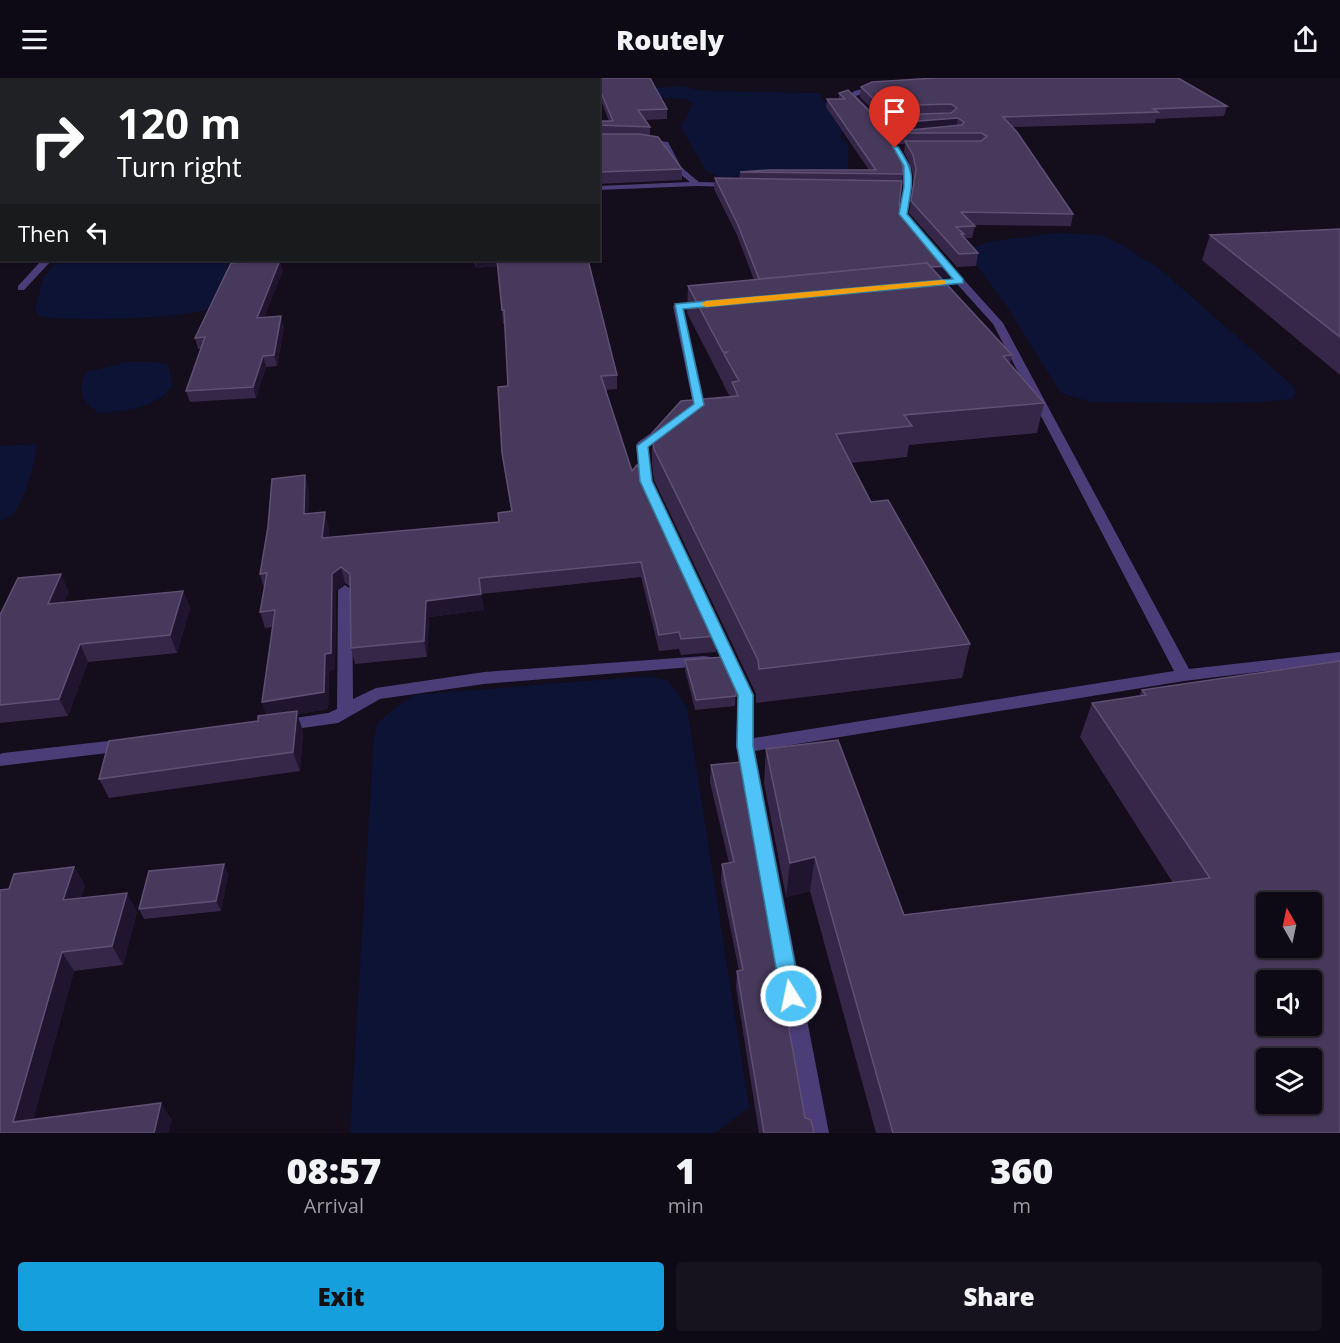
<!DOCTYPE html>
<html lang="en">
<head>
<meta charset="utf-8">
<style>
	body { margin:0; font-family:"Open Sans",sans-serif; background:#17131e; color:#f1f3f6; height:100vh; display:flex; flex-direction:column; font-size:22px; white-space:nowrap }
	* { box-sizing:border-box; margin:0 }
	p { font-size:20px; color:#9b9aa0 }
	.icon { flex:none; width:33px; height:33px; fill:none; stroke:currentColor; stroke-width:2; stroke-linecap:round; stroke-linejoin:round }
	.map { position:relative; height:1055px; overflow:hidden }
	.panel { display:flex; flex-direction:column; background:#0e0a15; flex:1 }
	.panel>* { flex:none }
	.top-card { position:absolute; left:0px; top:0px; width:600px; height:183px; box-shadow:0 2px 4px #0004,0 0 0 2px #2e2b34; background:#202124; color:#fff; overflow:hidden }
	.needle { width:39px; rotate:351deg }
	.buttons { position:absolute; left:1256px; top:814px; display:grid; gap:12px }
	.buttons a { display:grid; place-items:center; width:66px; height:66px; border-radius:6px; background:#0e0a15; box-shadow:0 2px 4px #0004,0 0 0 2px #2e2b34; font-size:30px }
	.pin { position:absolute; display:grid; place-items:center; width:51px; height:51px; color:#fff; margin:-62px -26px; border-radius:50% 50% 50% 0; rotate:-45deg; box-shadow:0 0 6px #0007 }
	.pin .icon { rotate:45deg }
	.me { position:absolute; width:66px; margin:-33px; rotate:350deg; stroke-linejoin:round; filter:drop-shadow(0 0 4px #0008) }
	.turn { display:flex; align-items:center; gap:21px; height:126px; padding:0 18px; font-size:27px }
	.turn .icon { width:78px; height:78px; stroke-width:2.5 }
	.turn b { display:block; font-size:42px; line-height:51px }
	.then { display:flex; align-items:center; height:57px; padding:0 18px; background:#0003; gap:12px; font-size:22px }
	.eta { display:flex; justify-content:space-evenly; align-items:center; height:102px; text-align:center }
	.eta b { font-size:36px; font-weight:800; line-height:42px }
	.action { display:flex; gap:12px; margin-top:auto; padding:12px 18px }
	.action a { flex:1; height:69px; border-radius:6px; background:#169fdd; color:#111; font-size:24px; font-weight:800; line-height:69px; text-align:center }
	.action a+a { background:#17131e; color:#f1f3f6 }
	header { display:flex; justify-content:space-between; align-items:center; height:78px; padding:0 18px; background:#0e0a15; font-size:27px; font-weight:800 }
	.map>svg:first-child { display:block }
	.water { fill:#0d1335 }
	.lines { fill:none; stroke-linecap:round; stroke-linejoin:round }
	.minor { fill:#4b3d77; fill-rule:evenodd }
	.wall { fill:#362748 }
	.shaded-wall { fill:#20152f }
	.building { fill:#47395b; stroke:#5f5074; stroke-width:1.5; fill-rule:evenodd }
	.route { fill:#4fc3f7; stroke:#337fa1; stroke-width:1.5 }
	.slow { fill:#f59e0b }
</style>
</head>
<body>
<header><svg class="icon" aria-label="menu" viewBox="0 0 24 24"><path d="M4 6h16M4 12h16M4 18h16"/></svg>Routely<svg class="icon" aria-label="share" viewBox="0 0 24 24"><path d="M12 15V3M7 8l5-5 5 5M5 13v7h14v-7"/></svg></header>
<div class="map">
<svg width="1340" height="1055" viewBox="0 0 1340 1055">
	<rect width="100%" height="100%" fill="#130d1c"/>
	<g class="water">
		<polygon points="680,8 705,13 819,15 824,24 837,25 847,44 840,59 848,68 848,96 719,99 706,93 681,50 693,26 686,21 640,19 640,11"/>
		<polygon points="1058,155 1101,157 1120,166 1160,191 1293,308 1296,315 1292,321 1262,324 1197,325 1091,324 1061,315 1004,224 966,173 987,164"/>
		<path d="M59 182H228L222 221C219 224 215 228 211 230 186 241 66 244 39 238L35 232 43 200Z"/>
		<path d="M128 284H154L168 287 173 307C157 330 126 333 99 335 82 323 77 313 86 294Z"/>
		<path d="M36 366C36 385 25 421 13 436 10 439 4 441 0 443V368Z"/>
		<polygon points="649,598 667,602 687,629 749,1029 715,1055 350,1055 374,659 378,644 413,617"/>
	</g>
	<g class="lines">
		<g class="minor">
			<polygon points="881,7 883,10 856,18 876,38 911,88 912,109 907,136 917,148 913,151 899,136 904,109 903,88 871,40 849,18 854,13"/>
			<polygon points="641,61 668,64 681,89 699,104 734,105 738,107 734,109 697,108 598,112 598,108 690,104 675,92 662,68 641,65"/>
			<polygon points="936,173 939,174 1003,245 1189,591 1340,574 1340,584 1184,603 755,673 829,1055 805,1055 736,668 738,617 640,403 636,367 638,364 663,347 671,347 673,350 648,368 652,403 754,617 754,660 1174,593 993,246 957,206 927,209 922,206 927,203 952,201 931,176"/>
			<polygon points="42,182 52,182 24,212 18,212 18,208"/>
			<polygon points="706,223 710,224 710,228 684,231 705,327 687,340 681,336 693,326 673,228 678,225"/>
			<polygon points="345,507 352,512 353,621 376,610 484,594 704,578 710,579 712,583 710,587 704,588 484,606 380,621 338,645 281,653 275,651 273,647 275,643 328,635 337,631 338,512"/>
			<polygon points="126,661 132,662 135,667 132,672 0,688 0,676 3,675"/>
		</g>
	</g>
	<g class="wall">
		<polygon points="0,0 2,2 2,100 0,100"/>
		<polygon points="593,0 650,0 667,31 667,41 645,42 650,49 650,58 682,91 682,102 598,106 598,43 609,43 598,15 598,2 593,2"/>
		<polygon points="925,1 1227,28 1224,38 1156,41 1155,45 1013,49 1073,136 1071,148 974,147 975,148 972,160 964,160 978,175 976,188 957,189 909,135 914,103 911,88 904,74 905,66 898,66 897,64 898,55 891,56 886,47 887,39 880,39 860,19 861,9"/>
		<polygon points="848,12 903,96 899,127 948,199 940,200 1012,277 1010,285 1044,325 1037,355 909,367 907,379 851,385 871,424 970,566 962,600 756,625 756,616 654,402 652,386 652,355 730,319 723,306 723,303 722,303 687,235 688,208 754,202 737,157 714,111 715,100 739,101 740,94 869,92 826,29 827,21 839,21 839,15"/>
		<polygon points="1340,151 1340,297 1202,182 1210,157"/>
		<polygon points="473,182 588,182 617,297 617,311 605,312 632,393 716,558 716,574 681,577 679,571 659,573 641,499 481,516 484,532 429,539 427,579 355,586 351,570 351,509 345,505 336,512 335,591 329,593 328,631 297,636 303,653 300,693 109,720 99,701 258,643 266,637 272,549 265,550 260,534 264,510 260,496 309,412 308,436 329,450 328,460 499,444 511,433 502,375 508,308 505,246 503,246 498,188 476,190"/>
		<polygon points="283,192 264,239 284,249 277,288 266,289 256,320 190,324 186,313 201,271 198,271 195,260"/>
		<polygon points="183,513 190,530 177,575 88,584 68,638 0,645 0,537 69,514 64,524"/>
		<polygon points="685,582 736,607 735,628 695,632 685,592"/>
		<polygon points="1340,583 1340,1055 876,1055 810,813 786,819 764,705 766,671 904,837 1173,805 1080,659 1092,625 1139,618 1142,612"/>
		<polygon points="711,687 805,1040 814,1055 759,1055 736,909 737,893 739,893 721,803 722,786 729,785 710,704"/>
		<polygon points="224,786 228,796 221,833 144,841 139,831"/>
		<polygon points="74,789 85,808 81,820 137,834 123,887 74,893 33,1041 172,1042 0,1055 9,811"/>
	</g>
	<g class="shaded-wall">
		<polygon points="156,0 165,0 163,2 155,2"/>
		<polygon points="958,40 956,51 898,53 898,55 891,56 893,45"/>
		<polygon points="280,182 283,192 260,251 257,240"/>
		<polygon points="475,182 497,182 498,188 476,190"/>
		<polygon points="950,188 948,199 760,216 760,204"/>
		<polygon points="281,238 284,249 277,288 274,277"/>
		<polygon points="263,278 266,289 256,320 253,309"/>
		<polygon points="305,397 309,412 308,452 304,436"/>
		<polygon points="325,434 329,450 326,476 322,460"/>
		<polygon points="341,489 345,505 336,512 335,591 329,593 328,631 297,636 303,653 300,693 293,674 267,640 262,624 325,576 332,496"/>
		<polygon points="61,496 69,514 56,543 48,526"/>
		<polygon points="479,500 484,532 429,539 427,579 424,563 426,523"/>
		<polygon points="183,513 190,530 177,575 170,557"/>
		<polygon points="80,566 88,584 68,638 59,621"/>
		<polygon points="815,779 810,813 786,819 790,785"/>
		<polygon points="224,786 228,796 221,833 216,823"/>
		<polygon points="74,789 85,808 75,841 63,822"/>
		<polygon points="127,815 137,834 123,887 112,868"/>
		<polygon points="62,874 74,893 29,1055 13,1044"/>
		<polygon points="161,1025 172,1042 169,1055 154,1055"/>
	</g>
	<g class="building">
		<polygon points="0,0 156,0 155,2 2,2 2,31 0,31"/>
		<polygon points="240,0 518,0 519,2 240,2"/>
		<polygon points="596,0 650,0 667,31 638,32 650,49 598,47 598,43 613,43 598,7 598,2 596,2"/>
		<polygon points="936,0 1178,0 1227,28 1153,31 1158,34 1003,39 1017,54 1073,136 961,134 975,148 956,149 964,156 961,156 978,175 959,176 911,123 916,91 913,77 905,63 981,63 987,58 981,55 900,55 898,53 962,47 964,44 958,40 893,45 887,37 951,35 957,30 951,26 881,28 861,9 872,4"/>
		<polygon points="848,12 870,34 902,81 903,96 740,94 769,92 876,92 827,21 845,21 839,15"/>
		<polygon points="2,36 2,91 0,91 0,37"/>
		<polygon points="598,56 639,56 658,59 682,91 598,94"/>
		<polygon points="715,100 902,103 899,127 950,188 931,189 927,185 759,201 738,147"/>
		<polygon points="1340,151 1340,259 1210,157"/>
		<polygon points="280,182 257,240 281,238 274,277 263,278 253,309 186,313 205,259 195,260 231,185"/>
		<polygon points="497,182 588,182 617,297 601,298 632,393 637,387 716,558 681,561 679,554 659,557 641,484 479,500 481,516 426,523 424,563 351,570 350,496 341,489 332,496 331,575 325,576 324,614 262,624 275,532 260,534 267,495 260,496 268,449 272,401 305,397 304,436 325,434 322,460 499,444 498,435 512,433 502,375 498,309 508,308 504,232 502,232"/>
		<polygon points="927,185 1012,277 1003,278 1044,325 904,337 912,348 836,356 871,424 888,422 970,566 759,591 758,582 654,371 652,355 681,323 738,318 732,304 739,303 724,276 727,274 723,274 688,208"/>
		<polygon points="61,496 48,526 183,513 170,557 80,566 59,621 0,627 0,537 18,500"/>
		<polygon points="723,579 736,607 736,618 696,622 685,582"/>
		<path d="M1340 583V1055H893L815 779 790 785 766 671 838 662 904 837 1210 800 1092 625 1146 617 1142 612ZM1266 825H1311V870H1266ZM1266 903H1311V948H1266ZM1266 981H1311V1026H1266Z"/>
		<polygon points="297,633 293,674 99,701 109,663 258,643 258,638"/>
		<polygon points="741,684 805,1040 811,1042 814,1055 764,1055 737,893 743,892 722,786 734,784 711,687"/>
		<polygon points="224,786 216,823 139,831 149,793"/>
		<polygon points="74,789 63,822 127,815 112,868 62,874 13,1044 161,1025 154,1055 0,1055 0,812 9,811 14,796"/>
	</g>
	<path class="route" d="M893 69H898C917 96 912 104 907 136L963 201V205L683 231 704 327 648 369 652 403 753 617V668L801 918 798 925 791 927 784 925 781 918 737 668 738 617 640 403 637 368 694 326 675 226 953 201 899 136 904 109V88Z"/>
	<polygon class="slow" points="942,202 946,203 946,206 706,229 701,226 706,223"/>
</svg>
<div class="buttons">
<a><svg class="needle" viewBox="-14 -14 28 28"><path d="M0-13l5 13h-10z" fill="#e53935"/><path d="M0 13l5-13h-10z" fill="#9b9aa0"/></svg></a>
<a><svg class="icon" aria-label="sound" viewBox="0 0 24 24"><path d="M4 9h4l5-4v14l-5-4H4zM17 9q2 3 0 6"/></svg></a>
<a><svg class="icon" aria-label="layers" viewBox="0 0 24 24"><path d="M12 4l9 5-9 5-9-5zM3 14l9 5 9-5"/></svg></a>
</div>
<div class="pin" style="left:895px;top:70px;background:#d93025"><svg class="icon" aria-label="arrive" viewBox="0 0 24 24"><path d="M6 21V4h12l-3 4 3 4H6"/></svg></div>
<svg class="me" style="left:791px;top:918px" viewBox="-20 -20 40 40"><circle r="17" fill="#4fc3f7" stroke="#fff" stroke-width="3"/><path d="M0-11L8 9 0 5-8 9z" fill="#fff"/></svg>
<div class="top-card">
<div class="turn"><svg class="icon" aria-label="right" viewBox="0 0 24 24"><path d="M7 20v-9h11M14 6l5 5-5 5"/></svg><div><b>120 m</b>Turn right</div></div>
<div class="then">Then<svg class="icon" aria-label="left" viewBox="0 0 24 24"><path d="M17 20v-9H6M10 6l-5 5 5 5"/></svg></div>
</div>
</div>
<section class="panel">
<div class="eta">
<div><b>08:57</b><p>Arrival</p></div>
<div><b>1</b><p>min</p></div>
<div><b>360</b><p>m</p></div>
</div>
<div class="action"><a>Exit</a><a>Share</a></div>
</section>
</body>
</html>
